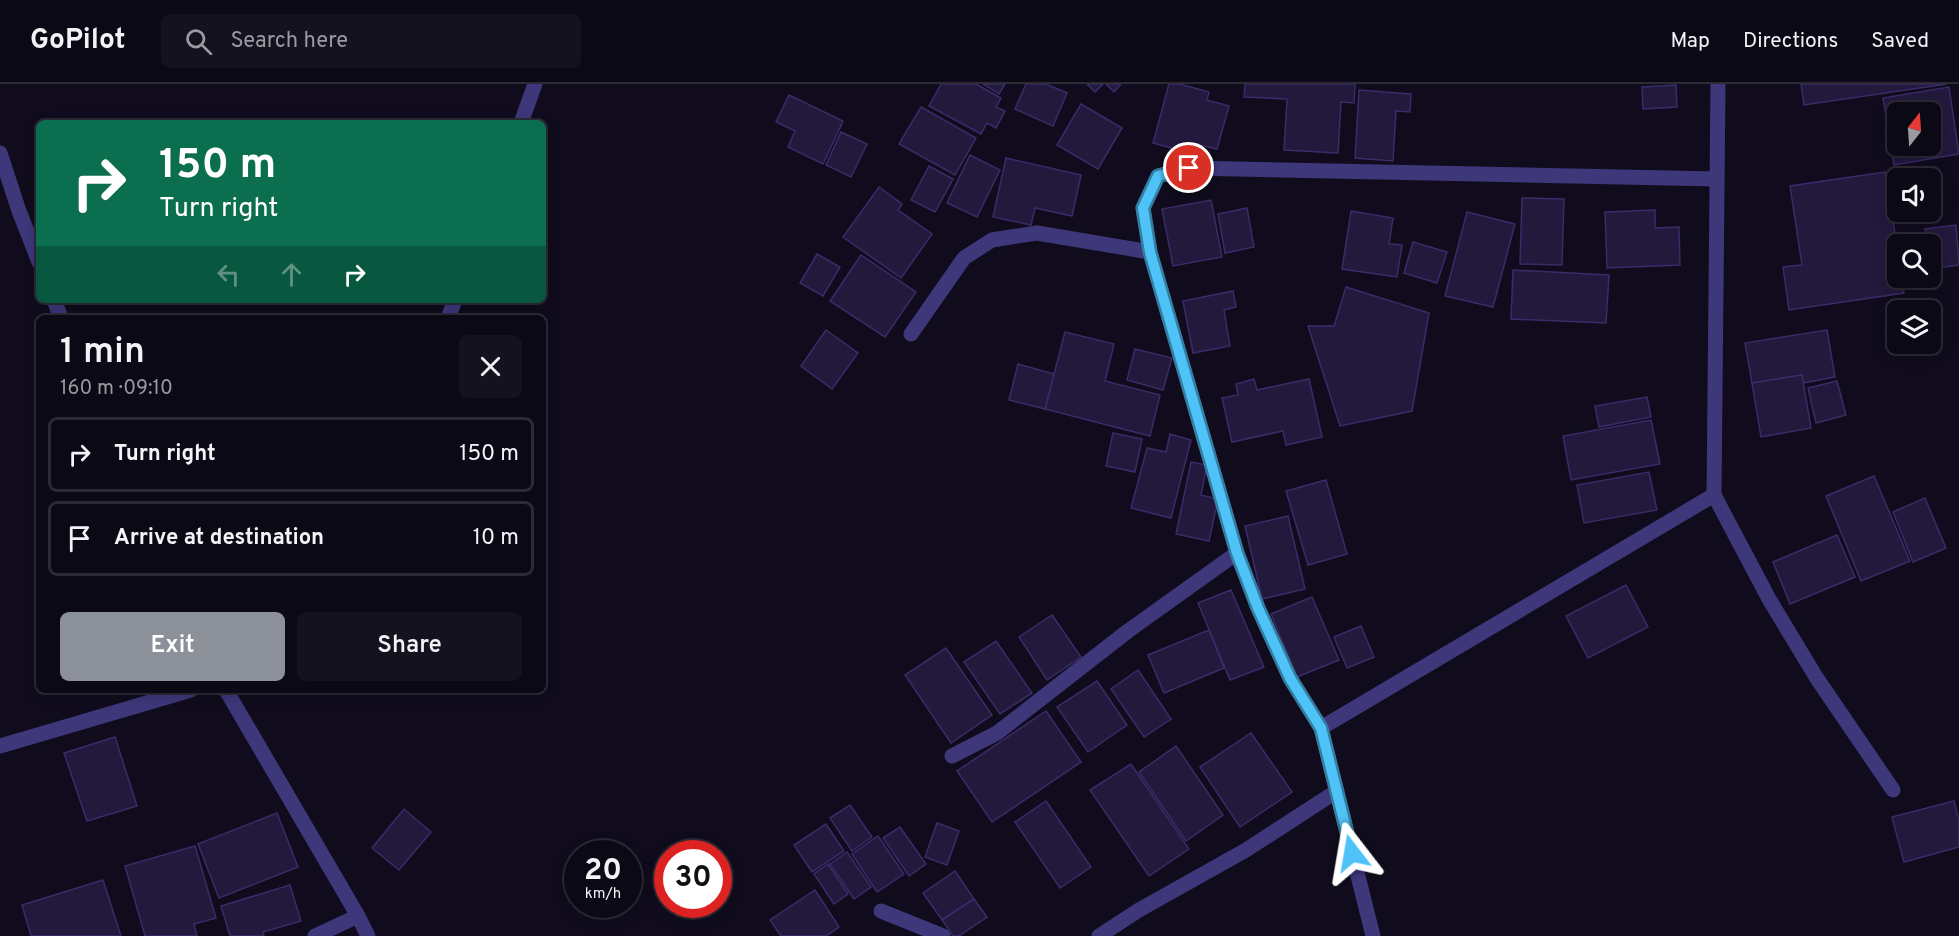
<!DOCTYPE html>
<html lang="en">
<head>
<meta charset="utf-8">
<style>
	body { margin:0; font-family:Overpass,sans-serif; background:#15121f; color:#f1f3f6; height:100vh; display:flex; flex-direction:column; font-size:22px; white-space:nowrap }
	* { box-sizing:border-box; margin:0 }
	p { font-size:20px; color:#9a9aa1 }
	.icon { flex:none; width:33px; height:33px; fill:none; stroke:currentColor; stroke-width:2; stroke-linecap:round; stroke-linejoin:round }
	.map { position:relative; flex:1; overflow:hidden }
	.drawer { position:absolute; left:36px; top:231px; width:510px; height:378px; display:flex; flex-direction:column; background:#0c0916; border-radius:9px; box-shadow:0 3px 15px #0003,0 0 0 2px #2c2a35 }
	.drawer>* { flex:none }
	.guide { position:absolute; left:36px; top:36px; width:510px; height:183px; border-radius:9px; box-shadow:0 3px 15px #0003,0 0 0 2px #2c2a35; background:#0b6e4f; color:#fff; overflow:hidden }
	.needle { width:39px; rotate:17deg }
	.buttons { position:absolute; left:1887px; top:18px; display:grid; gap:12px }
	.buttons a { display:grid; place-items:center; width:54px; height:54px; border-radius:9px; background:#0c0916; box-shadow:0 3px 15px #0003,0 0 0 2px #2c2a35; font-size:30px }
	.speed { position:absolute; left:564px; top:756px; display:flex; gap:12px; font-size:30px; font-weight:700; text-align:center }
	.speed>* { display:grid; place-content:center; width:78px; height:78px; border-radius:50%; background:#0c0916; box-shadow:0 3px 15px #0003,0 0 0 2px #2c2a35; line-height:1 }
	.speed small { font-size:15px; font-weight:400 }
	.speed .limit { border:9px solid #d22; background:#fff; color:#111 }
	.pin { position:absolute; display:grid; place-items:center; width:51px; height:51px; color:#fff; margin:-26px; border:3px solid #fff; border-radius:50%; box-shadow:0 2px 6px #0007 }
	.me { position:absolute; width:66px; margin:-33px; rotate:346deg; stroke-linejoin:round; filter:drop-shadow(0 0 4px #0008) }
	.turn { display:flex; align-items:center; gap:21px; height:126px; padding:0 24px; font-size:27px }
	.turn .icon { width:78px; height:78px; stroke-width:2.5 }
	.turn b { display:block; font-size:42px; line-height:51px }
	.lanes { display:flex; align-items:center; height:57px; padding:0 24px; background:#0003; justify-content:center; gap:30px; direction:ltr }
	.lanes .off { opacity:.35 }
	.round { display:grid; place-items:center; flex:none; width:63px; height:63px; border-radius:9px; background:#15121f }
	.overview { display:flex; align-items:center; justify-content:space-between; height:102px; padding:0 24px }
	h1 { font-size:36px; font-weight:600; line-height:45px }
	.button { display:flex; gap:12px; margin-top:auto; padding:12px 24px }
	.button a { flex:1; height:69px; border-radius:9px; background:#8c9099; color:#fff; font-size:24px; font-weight:600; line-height:69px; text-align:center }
	.button a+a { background:#15121f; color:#f1f3f6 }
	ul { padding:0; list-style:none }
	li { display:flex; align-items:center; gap:18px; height:75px; margin:0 12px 9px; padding:0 12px; border:3px solid #2c2a35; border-radius:9px }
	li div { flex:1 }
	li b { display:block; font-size:22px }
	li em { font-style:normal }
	header { display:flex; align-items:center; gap:36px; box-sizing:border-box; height:84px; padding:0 30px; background:#0c0916; border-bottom:2px solid #2c2a35 }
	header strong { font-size:28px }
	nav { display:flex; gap:33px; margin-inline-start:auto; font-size:21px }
	.search { width:420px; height:54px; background:#15121f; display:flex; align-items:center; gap:15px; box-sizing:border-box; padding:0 21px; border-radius:9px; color:#9a9aa1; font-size:22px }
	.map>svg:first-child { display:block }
	.building { fill:#22193d; stroke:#3b2b69; stroke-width:1.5; fill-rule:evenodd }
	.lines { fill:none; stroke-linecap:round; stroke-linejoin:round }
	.service { stroke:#3e387b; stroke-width:15 }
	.minor { stroke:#3e387b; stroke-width:15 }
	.route-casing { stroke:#337fa1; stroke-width:15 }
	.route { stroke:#4fc3f7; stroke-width:10 }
</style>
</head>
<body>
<header>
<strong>GoPilot</strong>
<div class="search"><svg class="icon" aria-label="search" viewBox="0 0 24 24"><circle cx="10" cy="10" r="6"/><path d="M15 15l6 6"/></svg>Search here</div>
<nav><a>Map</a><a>Directions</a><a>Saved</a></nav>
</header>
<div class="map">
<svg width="1959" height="852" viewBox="0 0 1959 852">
	<rect width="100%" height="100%" fill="#100c1d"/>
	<g class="building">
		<polygon points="941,0 976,0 1001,14 996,23 1005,27 996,44 987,39 981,50 929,22"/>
		<polygon points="983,0 1005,0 999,10"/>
		<polygon points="1026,0 1046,0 1067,9 1053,42 1015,25"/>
		<polygon points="1087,0 1103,0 1095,8"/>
		<polygon points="1106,0 1121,0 1114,8"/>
		<polygon points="1169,0 1180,0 1209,8 1207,16 1229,22 1217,65 1196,60 1193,70 1153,59"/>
		<polygon points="1245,0 1355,0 1354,19 1341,18 1338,69 1284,66 1287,15 1244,13"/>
		<polygon points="1801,0 1947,0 1804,21"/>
		<polygon points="1676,1 1677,23 1643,25 1642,3"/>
		<path d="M1949 3 1959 70 1894 81 1883 14ZM1898 28H1930V62H1898Z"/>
		<polygon points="1359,6 1411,10 1410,28 1396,27 1393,77 1355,74"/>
		<polygon points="789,11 843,37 823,80 788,63 795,47 776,38"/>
		<polygon points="1081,20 1122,44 1098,85 1057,61"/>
		<polygon points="921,23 976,54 955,91 899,60"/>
		<polygon points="841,48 867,60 851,93 826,81"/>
		<polygon points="970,71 1000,86 977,133 947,119"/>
		<polygon points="1006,74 1081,91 1072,132 1035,124 1031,141 993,133"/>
		<polygon points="929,82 953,95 935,128 911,116"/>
		<polygon points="1885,88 1898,168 1898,194 1901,194 1904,209 1789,226 1783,183 1802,181 1790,102"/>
		<polygon points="879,103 902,120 898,126 932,150 901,194 843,153"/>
		<polygon points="1522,114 1564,115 1562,181 1520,180"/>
		<polygon points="1211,116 1222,173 1173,182 1162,125"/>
		<polygon points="1247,124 1254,163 1225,169 1218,130"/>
		<polygon points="1655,126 1655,144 1679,143 1680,181 1607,184 1605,128"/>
		<polygon points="1351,127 1393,134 1389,160 1402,161 1397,193 1342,185"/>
		<polygon points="1467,128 1515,140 1493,223 1445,212"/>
		<polygon points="1956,141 1959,181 1931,185 1930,160 1927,160 1925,145"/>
		<polygon points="1413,158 1447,168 1437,199 1404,189"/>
		<polygon points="817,170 840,183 823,212 800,199"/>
		<polygon points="861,171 916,208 885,253 830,217"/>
		<polygon points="1513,186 1609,191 1606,239 1511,235"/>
		<polygon points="1346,203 1429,229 1412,327 1340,342 1308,242 1334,242"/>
		<polygon points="1233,207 1236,223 1224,226 1230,262 1193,269 1183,217"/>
		<polygon points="826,246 858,269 832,305 801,282"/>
		<polygon points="1827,246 1835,293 1803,299 1802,291 1752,299 1745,259"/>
		<polygon points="1065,248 1114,260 1105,297 1160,311 1150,352 1045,325"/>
		<polygon points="1135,265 1172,274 1163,306 1127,296"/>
		<polygon points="1018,280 1054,290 1045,325 1009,316"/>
		<polygon points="1802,291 1811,344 1761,353 1752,299"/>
		<polygon points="1254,295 1257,306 1309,295 1322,353 1286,361 1283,347 1232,358 1222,314 1238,311 1236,300"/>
		<polygon points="1837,297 1846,331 1816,339 1808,304"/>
		<polygon points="1647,313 1651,333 1599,343 1595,322"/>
		<polygon points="1651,336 1660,380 1571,396 1563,352"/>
		<polygon points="1113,349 1142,355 1135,388 1106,382"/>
		<polygon points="1170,350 1191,356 1171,434 1131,424 1147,364 1166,368"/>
		<polygon points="1191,378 1207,381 1201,411 1218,415 1209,457 1176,450"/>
		<polygon points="1649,388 1657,426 1584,439 1577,401"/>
		<polygon points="1874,392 1910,477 1861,497 1826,412"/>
		<polygon points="1326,396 1347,470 1308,481 1286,407"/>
		<polygon points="1925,414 1946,464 1913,478 1893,428"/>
		<polygon points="1288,432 1305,505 1262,515 1245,442"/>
		<polygon points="1837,451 1855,493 1790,520 1773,478"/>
		<polygon points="1626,501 1648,543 1588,574 1566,532"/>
		<polygon points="1231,506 1264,583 1230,596 1198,519"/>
		<polygon points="1312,513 1339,576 1297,593 1271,530"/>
		<polygon points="1052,531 1081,573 1047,596 1019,553"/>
		<polygon points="1361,542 1374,573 1347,584 1334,553"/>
		<polygon points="1209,546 1224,584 1164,609 1148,571"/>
		<polygon points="996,557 1032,609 1000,630 964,578"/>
		<polygon points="946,564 992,631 951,659 905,591"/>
		<polygon points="1138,586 1171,635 1144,653 1111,605"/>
		<polygon points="1097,597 1127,641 1088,668 1057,623"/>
		<polygon points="1046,627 1081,678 992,738 957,687"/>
		<polygon points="1251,649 1292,708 1240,743 1200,683"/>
		<polygon points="115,653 137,722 87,737 64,669"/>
		<polygon points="1176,662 1223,731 1186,757 1139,688"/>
		<polygon points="1131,680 1189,765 1149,792 1090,706"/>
		<polygon points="1046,717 1091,783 1060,804 1015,738"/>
		<polygon points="1954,717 1959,737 1959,763 1904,778 1892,733"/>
		<polygon points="850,721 872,753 852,767 830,734"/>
		<polygon points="404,725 431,748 399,786 372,764"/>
		<polygon points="277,729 298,783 219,814 198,760"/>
		<polygon points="937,739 959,747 947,781 925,773"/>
		<polygon points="826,740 844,767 812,788 794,761"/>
		<polygon points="900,743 926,780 909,792 883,754"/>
		<polygon points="878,752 904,790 877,808 852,770"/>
		<polygon points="195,762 216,834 194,840 197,852 145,852 125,782"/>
		<polygon points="847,768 871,803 854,815 830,780"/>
		<polygon points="828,780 848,810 834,820 814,790"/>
		<polygon points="955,787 974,815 942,836 923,809"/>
		<polygon points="103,796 121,852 31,852 22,821"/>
		<polygon points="290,801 301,837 263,848 264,852 230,852 221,822"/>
		<polygon points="815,806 839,843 826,852 781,852 770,836"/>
		<polygon points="974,815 987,833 959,852 953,852 942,836"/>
	</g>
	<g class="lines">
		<g class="service">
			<polyline points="0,69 19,127 39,178"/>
			<polyline points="54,216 61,234"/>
		</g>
		<g class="minor">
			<polyline points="521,39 535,0"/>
			<polyline points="448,234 455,216"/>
			<polyline points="911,250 964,174 992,156 1037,149 1150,168"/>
			<polyline points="1714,411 1769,515 1816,593 1893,706"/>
			<polyline points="226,606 358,832 368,852"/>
			<polyline points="1321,644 1290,594 1258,524 1237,469 1150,168 1143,124 1158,92 1189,84 1717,95"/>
			<polyline points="0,662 191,606"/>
			<polyline points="952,672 997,649 1128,547 1237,469"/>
			<polyline points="881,827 943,852"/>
			<polyline points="315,852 358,832"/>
			<polyline points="1099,852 1139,826 1246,766 1337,707"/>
			<polyline points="1373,852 1321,644 1714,411 1718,0"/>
		</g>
	</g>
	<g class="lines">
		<defs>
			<polyline id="route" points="1189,84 1158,92 1143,124 1150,168 1237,469 1258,524 1290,594 1321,644 1352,769"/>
		</defs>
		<use href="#route" class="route-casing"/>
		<use href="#route" class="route"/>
	</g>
</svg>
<div class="buttons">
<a><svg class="needle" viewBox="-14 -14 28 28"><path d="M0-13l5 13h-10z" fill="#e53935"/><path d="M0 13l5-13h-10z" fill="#9a9aa1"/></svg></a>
<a><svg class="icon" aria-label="sound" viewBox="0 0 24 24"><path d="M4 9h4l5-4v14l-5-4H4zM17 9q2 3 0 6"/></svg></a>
<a><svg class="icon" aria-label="search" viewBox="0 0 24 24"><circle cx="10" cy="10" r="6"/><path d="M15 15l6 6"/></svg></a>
<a><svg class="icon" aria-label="layers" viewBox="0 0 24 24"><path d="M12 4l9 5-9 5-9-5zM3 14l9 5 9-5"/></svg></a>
</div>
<div class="speed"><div>20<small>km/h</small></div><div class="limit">30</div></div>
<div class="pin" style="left:1189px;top:84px;background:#d93025"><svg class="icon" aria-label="arrive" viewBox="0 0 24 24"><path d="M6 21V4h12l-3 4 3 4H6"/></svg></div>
<svg class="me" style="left:1352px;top:769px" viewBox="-20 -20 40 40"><path d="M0-17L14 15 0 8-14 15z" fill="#4fc3f7" stroke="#fff" stroke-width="4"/></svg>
<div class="guide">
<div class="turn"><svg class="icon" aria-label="right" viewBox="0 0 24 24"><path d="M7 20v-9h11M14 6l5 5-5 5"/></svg><div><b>150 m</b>Turn right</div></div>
<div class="lanes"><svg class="icon off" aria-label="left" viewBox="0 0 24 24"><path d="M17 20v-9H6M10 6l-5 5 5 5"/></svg><svg class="icon off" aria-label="ahead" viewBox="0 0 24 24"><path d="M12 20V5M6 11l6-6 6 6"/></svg><svg class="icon" aria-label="right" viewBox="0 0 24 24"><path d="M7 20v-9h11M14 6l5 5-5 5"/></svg></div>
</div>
<section class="drawer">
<div class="overview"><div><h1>1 min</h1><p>160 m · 09:10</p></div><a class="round"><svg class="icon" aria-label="close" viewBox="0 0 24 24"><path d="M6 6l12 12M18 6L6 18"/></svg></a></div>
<ul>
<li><svg class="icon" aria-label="right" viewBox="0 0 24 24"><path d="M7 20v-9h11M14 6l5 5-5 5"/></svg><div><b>Turn right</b></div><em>150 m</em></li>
<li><svg class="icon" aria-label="arrive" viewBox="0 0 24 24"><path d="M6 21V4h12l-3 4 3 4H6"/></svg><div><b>Arrive at destination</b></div><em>10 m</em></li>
</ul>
<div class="button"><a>Exit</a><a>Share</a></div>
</section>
</div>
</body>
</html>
